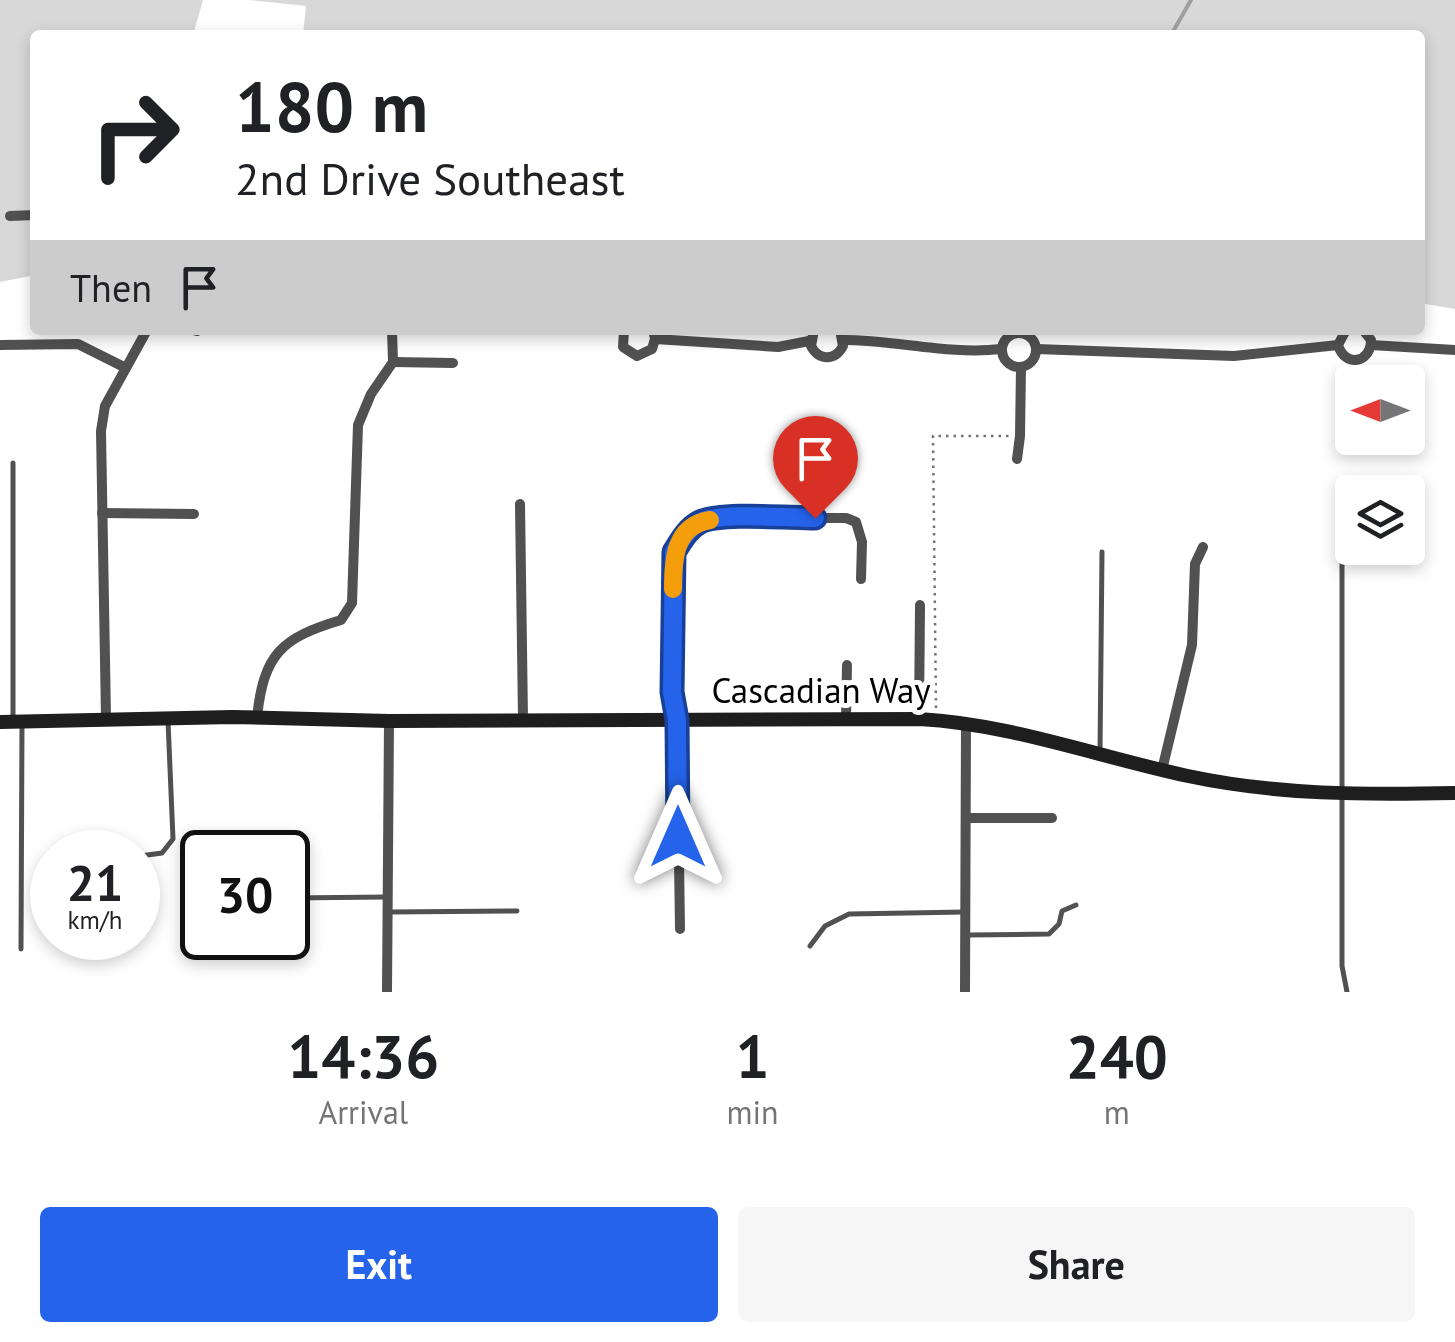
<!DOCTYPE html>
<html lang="en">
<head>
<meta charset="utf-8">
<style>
	body { margin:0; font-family:"PT Sans",sans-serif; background:#f6f6f6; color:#202124; height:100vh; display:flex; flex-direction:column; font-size:38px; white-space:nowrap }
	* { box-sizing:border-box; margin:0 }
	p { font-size:32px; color:#757577 }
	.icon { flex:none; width:55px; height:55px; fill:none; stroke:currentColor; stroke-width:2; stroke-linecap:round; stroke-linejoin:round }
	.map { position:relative; height:992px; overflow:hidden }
	.drawer { display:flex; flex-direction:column; background:#fff; flex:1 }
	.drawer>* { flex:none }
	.guide { position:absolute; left:30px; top:30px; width:1395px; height:305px; border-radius:10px; box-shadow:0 5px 15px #0003; background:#fff; color:#202124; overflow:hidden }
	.needle { width:65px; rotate:270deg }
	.tools { position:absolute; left:1335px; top:365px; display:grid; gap:20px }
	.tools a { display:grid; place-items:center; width:90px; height:90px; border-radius:10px; background:#fff; box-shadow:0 5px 15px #0003; font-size:50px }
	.speed { position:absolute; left:30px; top:830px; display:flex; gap:20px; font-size:50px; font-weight:700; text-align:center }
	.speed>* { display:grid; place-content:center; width:130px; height:130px; border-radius:50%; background:#fff; box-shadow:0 5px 15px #0003; line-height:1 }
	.speed small { font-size:25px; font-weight:400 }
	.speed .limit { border:5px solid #111; border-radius:15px; background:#fff; color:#111 }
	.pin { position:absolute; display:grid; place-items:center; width:85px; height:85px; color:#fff; margin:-102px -42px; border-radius:50% 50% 50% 0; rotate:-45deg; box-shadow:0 0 10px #0007 }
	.pin .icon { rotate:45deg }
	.me { position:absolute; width:110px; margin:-55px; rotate:0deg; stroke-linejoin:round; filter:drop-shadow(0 0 8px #0008) }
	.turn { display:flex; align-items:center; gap:35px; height:210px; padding:0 40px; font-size:45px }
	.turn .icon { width:130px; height:130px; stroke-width:2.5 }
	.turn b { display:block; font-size:70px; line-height:85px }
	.then { display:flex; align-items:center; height:95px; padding:0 40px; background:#0003; gap:20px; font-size:38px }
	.eta { display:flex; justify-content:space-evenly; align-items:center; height:170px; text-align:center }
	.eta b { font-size:60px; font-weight:700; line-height:70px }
	.action { display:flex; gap:20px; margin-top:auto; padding:20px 40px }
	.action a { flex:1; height:115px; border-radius:10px; background:#2563eb; color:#fff; font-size:40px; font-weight:700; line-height:115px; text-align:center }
	.action a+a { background:#f6f6f6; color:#202124 }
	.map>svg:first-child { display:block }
	.green { fill:#d8d8d8 }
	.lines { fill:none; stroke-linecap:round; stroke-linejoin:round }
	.stream { stroke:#9f9f9f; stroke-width:4 }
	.path { stroke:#737373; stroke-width:2.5; stroke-dasharray:2.5 5; stroke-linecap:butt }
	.lane { stroke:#515151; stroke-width:5 }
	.street { stroke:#515151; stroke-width:10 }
	.secondary { stroke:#1e1e1e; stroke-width:14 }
	.route-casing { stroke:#184099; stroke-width:25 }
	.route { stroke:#2563eb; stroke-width:18 }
	.slow { stroke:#f59e0b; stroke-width:18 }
	.labels { text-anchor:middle; stroke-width:10; stroke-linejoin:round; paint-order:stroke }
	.street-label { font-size:35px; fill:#000; stroke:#fff }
</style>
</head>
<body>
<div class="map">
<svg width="1455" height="992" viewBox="0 0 1455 992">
	<rect width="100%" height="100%" fill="#fff"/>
	<g class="green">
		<polygon points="0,0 203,0 193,35 35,35 35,275 0,282"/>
		<polygon points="249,0 1455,0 1455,309 1420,303 1420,35 303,35 306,6"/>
	</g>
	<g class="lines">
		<polyline class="stream" points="1171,35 1191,0"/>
		<polyline class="path" points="936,708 933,436 1009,436"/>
		<g class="lane">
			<polyline points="1342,499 1342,966 1347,992"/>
			<polyline points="13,719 13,463"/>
			<polyline points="1100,752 1102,552"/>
			<polyline points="140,856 162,853 173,839 168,721"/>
			<polyline points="288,898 387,897"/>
			<polyline points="390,912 517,911"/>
			<polyline points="968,935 1049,934 1059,924 1062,911 1076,905"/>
			<polyline points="810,946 825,926 849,914 965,912"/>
			<polyline points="21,949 22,722"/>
		</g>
		<g class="street">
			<polyline points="10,216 35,215"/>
			<polyline points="194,330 197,331"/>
			<polyline points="624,330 623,347 637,356 652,349 655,339 653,330"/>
			<path d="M814 330 811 346C819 361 835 361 843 346L840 330"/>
			<path d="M1346 330 1338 345C1345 368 1371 363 1371 340L1363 330"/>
			<circle cx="1019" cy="350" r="17"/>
			<polyline points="655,339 778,347 809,341"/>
			<path d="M844 340C896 340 949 355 1001 349"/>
			<polyline points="0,345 78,344 124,367"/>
			<polyline points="1371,345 1455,350"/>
			<polyline points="1036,349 1234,356 1338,345"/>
			<polyline points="393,362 453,363"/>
			<polyline points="1017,459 1020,436 1021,367"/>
			<polyline points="520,504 523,719"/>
			<polyline points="102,513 194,514"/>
			<path d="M257 717C264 654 281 638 341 620L352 603 358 425 371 394 393 362 392 330"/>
			<polyline points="106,718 101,431 105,406 147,330"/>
			<polyline points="846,719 847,665"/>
			<polyline points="919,719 920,605"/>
			<polyline points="1162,770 1192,645 1195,564 1203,547"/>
			<polyline points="966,818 1052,818"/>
			<path d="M680 929 677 720 672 692 674 552C686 532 696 522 720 518H846L856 522 862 542 861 579"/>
			<polyline points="387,992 389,721"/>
			<polyline points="965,992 966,723"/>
		</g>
		<path class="secondary" d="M0 722 232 717 389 721 919 719C1011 724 1099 757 1188 776 1277 795 1365 795 1455 793"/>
	</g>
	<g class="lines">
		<defs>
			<path id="route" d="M678 837 677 720 672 692 674 552C681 541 688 528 700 522 721 512 789 518 815 518"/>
		</defs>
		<use href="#route" class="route-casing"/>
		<use href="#route" class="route"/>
		<path class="slow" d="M673 589C673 560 674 526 710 520"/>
	</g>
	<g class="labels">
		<g class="street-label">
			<text x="821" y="703">Cascadian Way</text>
		</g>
	</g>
</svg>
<div class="tools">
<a><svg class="needle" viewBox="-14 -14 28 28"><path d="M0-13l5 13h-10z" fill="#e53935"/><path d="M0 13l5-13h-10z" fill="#757577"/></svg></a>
<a><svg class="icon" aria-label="layers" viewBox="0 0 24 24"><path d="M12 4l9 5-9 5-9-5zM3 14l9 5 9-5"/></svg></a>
</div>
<div class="speed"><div>21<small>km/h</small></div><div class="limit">30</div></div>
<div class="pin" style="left:815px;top:518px;background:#d93025"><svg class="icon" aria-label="arrive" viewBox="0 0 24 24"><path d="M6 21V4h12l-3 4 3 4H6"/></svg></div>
<svg class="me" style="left:678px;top:837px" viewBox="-20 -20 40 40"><path d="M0-17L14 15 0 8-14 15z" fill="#2563eb" stroke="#fff" stroke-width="4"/></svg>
<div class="guide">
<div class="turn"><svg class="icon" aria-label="right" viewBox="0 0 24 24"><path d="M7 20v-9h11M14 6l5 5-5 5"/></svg><div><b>180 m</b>2nd Drive Southeast</div></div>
<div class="then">Then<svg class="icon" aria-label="arrive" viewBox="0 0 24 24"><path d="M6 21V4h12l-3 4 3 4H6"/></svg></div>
</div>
</div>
<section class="drawer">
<div class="eta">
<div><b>14:36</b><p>Arrival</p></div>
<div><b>1</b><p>min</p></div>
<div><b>240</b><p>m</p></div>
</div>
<div class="action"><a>Exit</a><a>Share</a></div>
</section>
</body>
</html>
